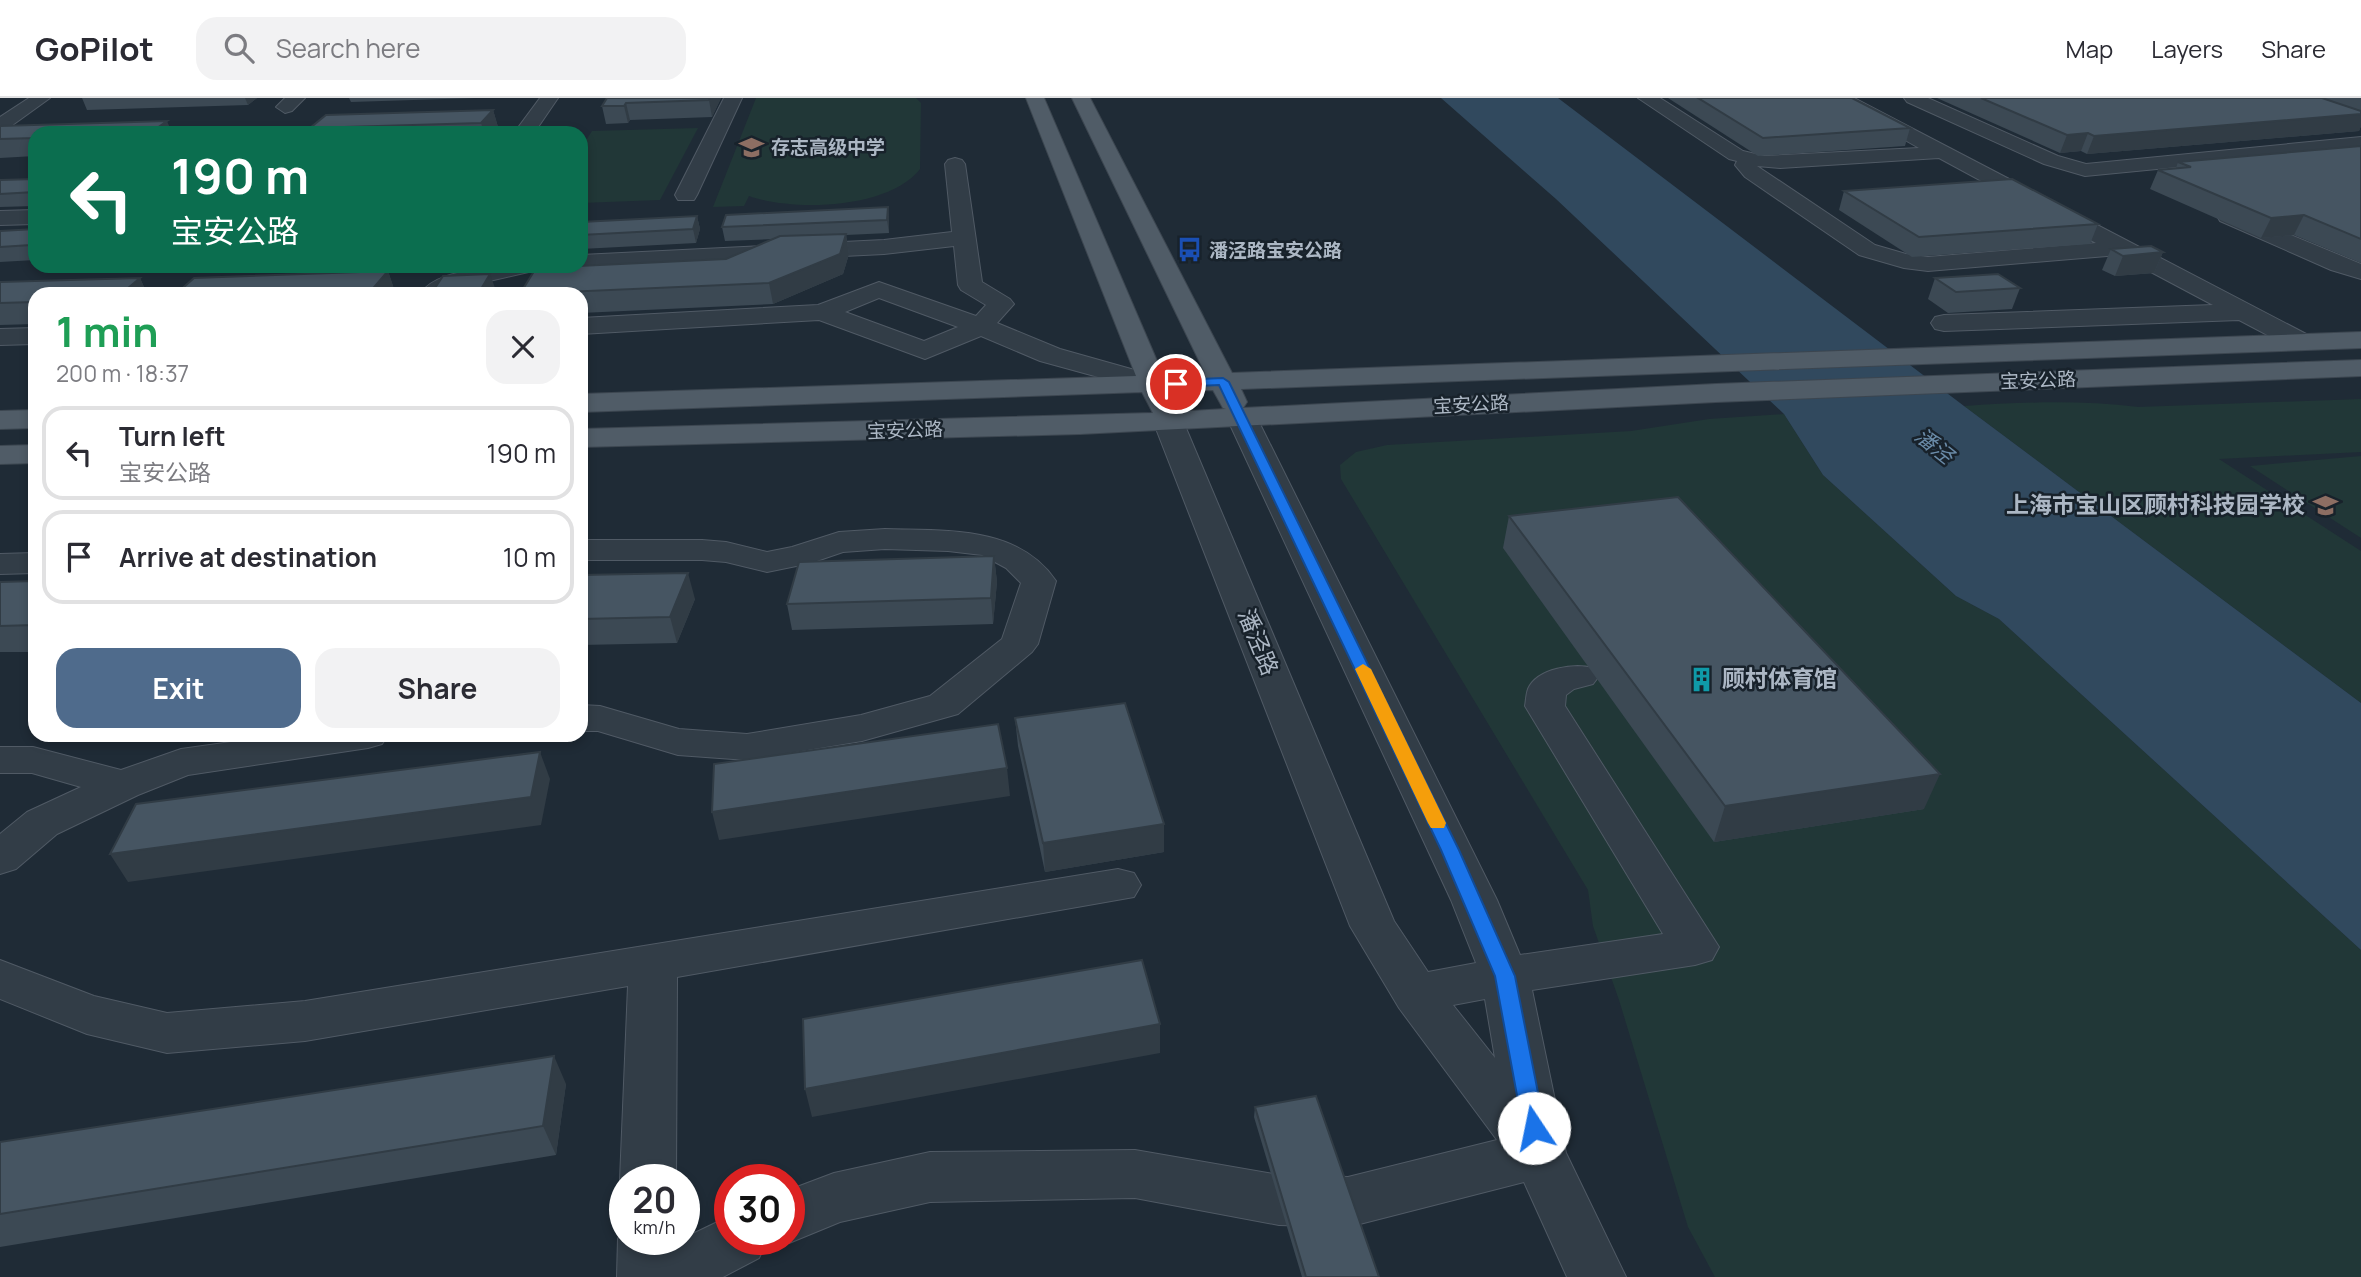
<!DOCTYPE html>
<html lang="en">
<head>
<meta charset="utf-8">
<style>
	body { margin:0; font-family:Manrope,"Noto Sans SC",sans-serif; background:#f2f2f3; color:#2b2b33; height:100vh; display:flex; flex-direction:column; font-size:26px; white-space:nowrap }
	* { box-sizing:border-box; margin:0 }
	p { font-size:23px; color:#7c7c81 }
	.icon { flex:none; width:38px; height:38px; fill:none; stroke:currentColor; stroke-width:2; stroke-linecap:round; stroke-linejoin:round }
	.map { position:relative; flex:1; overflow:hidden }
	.details { position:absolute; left:28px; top:189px; width:560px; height:455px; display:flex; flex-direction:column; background:#fff; border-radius:21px; box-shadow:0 4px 10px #0003 }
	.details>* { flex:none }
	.hud { position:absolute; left:28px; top:28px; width:560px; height:147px; border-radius:21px; box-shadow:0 4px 10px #0003; background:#0b6e4f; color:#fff; overflow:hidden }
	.speed { position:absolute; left:609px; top:1066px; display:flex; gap:14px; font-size:35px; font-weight:700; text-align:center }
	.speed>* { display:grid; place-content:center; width:91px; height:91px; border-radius:50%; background:#fff; box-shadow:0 4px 10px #0003; line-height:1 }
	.speed small { font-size:18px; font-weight:400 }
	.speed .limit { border:10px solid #d22; background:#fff; color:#111 }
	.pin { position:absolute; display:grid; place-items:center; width:60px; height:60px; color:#fff; margin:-30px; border:4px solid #fff; border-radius:50%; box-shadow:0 2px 7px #0007 }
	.me { position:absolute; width:77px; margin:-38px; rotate:349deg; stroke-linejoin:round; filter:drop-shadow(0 0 5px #0008) }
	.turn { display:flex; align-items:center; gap:24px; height:147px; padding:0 28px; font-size:32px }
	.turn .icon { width:91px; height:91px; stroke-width:2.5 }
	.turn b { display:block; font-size:49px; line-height:60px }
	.round { display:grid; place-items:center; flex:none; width:74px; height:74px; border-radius:21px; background:#f2f2f3 }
	.head { display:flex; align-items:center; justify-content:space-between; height:119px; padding:0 28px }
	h1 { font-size:42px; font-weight:700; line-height:52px; color:#1e9e55 }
	.action { display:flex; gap:14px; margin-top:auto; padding:14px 28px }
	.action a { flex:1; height:80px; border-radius:21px; background:#4f6b8c; color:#fff; font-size:28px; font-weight:700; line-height:80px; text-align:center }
	.action a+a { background:#f2f2f3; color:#2b2b33 }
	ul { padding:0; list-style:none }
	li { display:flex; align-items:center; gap:21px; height:94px; margin:0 14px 10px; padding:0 14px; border:4px solid #e1e1e2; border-radius:21px }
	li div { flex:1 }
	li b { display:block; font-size:26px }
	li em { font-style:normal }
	header { display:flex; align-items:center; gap:42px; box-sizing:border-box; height:98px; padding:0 35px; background:#fff; border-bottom:2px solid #e1e1e2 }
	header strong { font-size:33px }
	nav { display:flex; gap:38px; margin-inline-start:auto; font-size:24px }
	.search { width:490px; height:63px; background:#f2f2f3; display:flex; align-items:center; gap:18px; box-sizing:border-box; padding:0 24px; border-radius:21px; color:#7c7c81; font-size:26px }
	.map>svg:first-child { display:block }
	.green { fill:#213737 }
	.water { fill:#31495e }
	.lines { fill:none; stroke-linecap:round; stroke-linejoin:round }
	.minor-casing { stroke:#505a65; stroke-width:2 }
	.major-casing { stroke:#3c4650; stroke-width:2 }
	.minor { fill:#323d47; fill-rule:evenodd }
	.major { fill:#505c67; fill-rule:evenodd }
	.wall { fill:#3c4954 }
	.shaded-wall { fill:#313c45 }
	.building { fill:#465562; stroke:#313c45; stroke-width:2 }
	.route { fill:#1a73e8; stroke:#114b97; stroke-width:2 }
	.slow { fill:#f59e0b }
	.labels { text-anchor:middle; stroke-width:5; stroke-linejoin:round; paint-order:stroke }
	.far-poi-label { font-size:19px; font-weight:bold; fill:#acb7c4; stroke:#18222b; text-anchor:start }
	.far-street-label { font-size:19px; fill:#acb7c4; stroke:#18222b }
	.far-water-label { font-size:21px; font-style:italic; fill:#6b8ca9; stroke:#18222b }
	.poi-label { font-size:23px; font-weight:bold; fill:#acb7c4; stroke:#18222b; text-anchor:end }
	.street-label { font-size:23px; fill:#acb7c4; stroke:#18222b }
</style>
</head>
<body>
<header>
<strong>GoPilot</strong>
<div class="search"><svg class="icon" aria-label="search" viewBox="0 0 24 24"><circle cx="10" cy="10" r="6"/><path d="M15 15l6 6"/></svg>Search here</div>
<nav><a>Map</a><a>Layers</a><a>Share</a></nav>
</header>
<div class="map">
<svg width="2361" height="1179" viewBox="0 0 2361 1179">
	<rect width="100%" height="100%" fill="#1f2b36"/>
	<g class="green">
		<path d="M756 0H916L921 5 920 71C889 111 793 114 749 98L744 108 713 109Z"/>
		<polygon points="698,30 660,102 581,105 581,50 592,33"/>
		<path d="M2361 301V354L2219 361 2361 453V605L1964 308C2021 304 2081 302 2138 309Z"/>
		<polygon points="1784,316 1823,377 1956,498 1999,521 2361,852 2361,1179 1715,1179 1688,1129 1619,902 1593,828 1588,792 1341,381 1340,367 1356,354 1387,347 1631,333 1709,321"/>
		<polygon points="2361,358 2361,440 2250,368"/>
	</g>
	<polygon class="water" points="1441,0 1558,0 1964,308 2361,605 2361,852 1999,521 1956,498 1823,377 1784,316 1556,101"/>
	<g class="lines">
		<defs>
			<g id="minor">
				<polygon points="29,0 50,0 7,31 0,33 0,19"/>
				<polygon points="285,0 305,0 292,13 285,15 276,9"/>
				<polygon points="540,0 558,0 534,35 514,35"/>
				<polygon points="724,0 742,0 697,97 694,102 678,102 675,97"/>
				<path d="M1638 0H1660L1743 53 1764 58 1919 50 1831 0H1854L2310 238 2314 244 2310 250 2301 252 2292 250 2239 222 1944 233 1935 231 1931 225 1935 219 1944 217 2213 207 2119 157 1928 173 1904 170 1859 157 1745 79 1735 67 1737 63 1729 61ZM1939 60 2096 145 1928 159 1906 156 1875 147 1757 68 1780 70Z"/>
				<polygon points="1904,0 1928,0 2058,58 2086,66 2361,39 2361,51 2085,78 2044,66 1907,4"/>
				<path d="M955 60 962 62 965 66 982 184 1010 201 1014 206 997 225 1060 251 1163 280 1167 286 1163 292 1153 294 1040 263 981 238 925 261 819 222 581 236V220L818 207 879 184 976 218 986 207 961 192 958 187 954 148 884 156 581 171 572 168H581V157L884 142 952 134 945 66 948 62ZM879 200 958 229 924 243 845 214Z"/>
				<polygon points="2228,111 2361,166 2361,181 2331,172 2220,123 2217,118 2220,113"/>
				<polygon points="35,112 35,126 0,127 0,113"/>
				<path d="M493 168H537L533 173 459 190 450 196H420C434 175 470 173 493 168Z"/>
				<polygon points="35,230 35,246 0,247 0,231"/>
				<path d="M1241 309 1251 312 1256 318 1497 802 1520 857 1663 836 1525 608C1526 603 1526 596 1528 591 1537 570 1575 565 1593 570L1599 578 1593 586 1574 591 1566 597 1565 608 1719 849 1712 862 1695 867 1532 892 1566 1055 1626 1179H1567L1524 1084 1348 1129 1279 1127 1135 1100 930 1104 840 1124 789 1145 779 1141H789V1092L834 1075 930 1054 1135 1052 1279 1077 1348 1079 1497 1042 1399 910 1350 828 1153 323 1158 317 1168 314 1178 317 1183 323 1394 823 1428 874 1476 865 1451 802 1226 318 1231 312ZM1485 901 1495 960 1453 907Z"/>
				<path d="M885 431C945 433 1018 427 1056 483L1038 546 1032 554 958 616 862 643 747 662 678 657 598 633H581V607L600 608 679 631 747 636 861 617 930 598 1002 541 1021 485 1006 470 982 457 948 453 885 451 843 454 811 465 767 474 726 464 702 462H581V442H702L726 444 767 454 792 449 839 434Z"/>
				<polygon points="35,455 35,475 0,476 0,456"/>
				<polygon points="280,637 388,637 382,646 368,650 188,677 138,697 57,736 16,771 0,776 0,736 27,714 81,689 32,675 0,675 0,649 33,649 121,672 181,651"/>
				<polygon points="1118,771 1134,775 1141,787 1134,799 677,879 676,1082 625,1082 625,1092 620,1082 628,888 305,943 167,955 87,936 0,901 0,862 94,898 167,915 305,903"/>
				<polygon points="730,1118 730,1141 768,1141 759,1160 723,1179 617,1179 618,1141 625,1127 625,1141 676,1141 676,1144"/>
			</g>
			<g id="major">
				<path d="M1026 0H1044L1163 277 1205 275 1072 0H1090L1232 275 2361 234V250L1241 291 1247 304 1243 310 1716 286 2361 262V278L1716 304 1080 336 581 349V331L1153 315 1142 294 581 314V296L1136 278ZM1213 292 1223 310 1226 311 1173 314 1176 308 1170 293Z"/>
				<polygon points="35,312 35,330 0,331 0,313"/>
				<polygon points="35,347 35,365 0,366 0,348"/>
			</g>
		</defs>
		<use href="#minor" class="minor-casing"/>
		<use href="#major" class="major-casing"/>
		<use href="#minor" class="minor"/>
		<use href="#major" class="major"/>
	</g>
	<g class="wall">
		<polygon points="82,0 257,0 248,7 87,12"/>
		<polygon points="349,0 476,0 351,4"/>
		<polygon points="607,0 721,0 712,19 630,22 628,25 606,26 602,8"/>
		<polygon points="1668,0 1852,0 1910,30 1905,48 1758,58"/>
		<polygon points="1937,0 2361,0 2361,28 2359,33 2087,56 2081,53 2060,55"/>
		<polygon points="493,12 498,29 493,35 312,35 310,30"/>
		<polygon points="0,28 35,35 35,58 0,60"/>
		<polygon points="2361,48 2361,165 2294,137 2261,140 2150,91 2158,72 2176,70 2178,64"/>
		<polygon points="35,81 35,108 0,109 0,82"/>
		<polygon points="1844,93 2098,126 2090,146 1912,159 1839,112"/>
		<polygon points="888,109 889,122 889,135 846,137 849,156 843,176 773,206 581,215 581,196 520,196 726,161 773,141 725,143 722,129"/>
		<polygon points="697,118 700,131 696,145 581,151 581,124"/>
		<polygon points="35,131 35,162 0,164 0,133"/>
		<polygon points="2111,151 2163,154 2154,175 2115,178 2102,172"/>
		<polygon points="388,173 395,194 394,196 176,196"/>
		<polygon points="140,180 147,196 35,196 35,226 0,227 0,184"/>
		<polygon points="1935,180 2020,190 2012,211 1948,215 1928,201"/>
		<polygon points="1509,418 1924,711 1714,744 1503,450"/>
		<polygon points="994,458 997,484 993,526 792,532 787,506"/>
		<polygon points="581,477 695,501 677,545 581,547"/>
		<polygon points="35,483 35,554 0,554 0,484"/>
		<polygon points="1015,620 1164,726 1164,754 1045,774 1018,648"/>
		<polygon points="566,986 556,1057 0,1149 0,1044"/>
		<polygon points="1255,1009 1379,1179 1302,1179 1254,1019"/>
	</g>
	<g class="shaded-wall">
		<polygon points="245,0 257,0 248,7"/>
		<polygon points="710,0 721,0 712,19 709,2"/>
		<polygon points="626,5 630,22 628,25 624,8"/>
		<polygon points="493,12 498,29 493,35 484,35 481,25"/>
		<polygon points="2361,16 2361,28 2359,33 2087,56 2094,38"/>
		<polygon points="167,23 172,35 150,35"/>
		<polygon points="2088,35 2081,53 2060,55 2067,37"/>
		<polygon points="888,109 889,122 889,135 887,122"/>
		<polygon points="2304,117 2294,137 2261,140 2271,120"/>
		<polygon points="697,118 700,131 696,145 693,131"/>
		<polygon points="846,136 849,156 843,176 773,206 769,185"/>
		<polygon points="35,144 35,155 31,147"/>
		<polygon points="2163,154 2154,175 2115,178 2123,158"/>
		<polygon points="388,173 395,194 394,196 370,196 370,194"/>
		<polygon points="490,176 495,190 491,196 478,196"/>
		<polygon points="140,180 147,196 121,196"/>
		<polygon points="994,458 997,484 993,526 991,500"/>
		<polygon points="688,475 695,501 677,545 670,519"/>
		<polygon points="540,654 550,681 541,727 128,784 110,756"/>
		<polygon points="1007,670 1010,698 719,742 712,714"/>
		<polygon points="1940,676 1924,711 1714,744 1725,708"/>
		<polygon points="1164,726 1164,754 1045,774 1043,745"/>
		<polygon points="1160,926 1160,955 812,1019 805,991"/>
		<polygon points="554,958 566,986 556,1057 543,1028"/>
	</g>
	<g class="building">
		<polygon points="607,0 710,0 709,2 626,5 624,8 602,8"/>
		<polygon points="1698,0 1852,0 1910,30 1763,40"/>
		<polygon points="1981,0 2322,0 2361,13 2361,16 2094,38 2088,35 2067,37"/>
		<polygon points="493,12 481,25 310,30 326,17"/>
		<polygon points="167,23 150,35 35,35 35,40 0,41 0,28"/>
		<polygon points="2361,48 2361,141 2304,117 2271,120 2158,72 2191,69 2178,64"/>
		<polygon points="35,81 35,94 0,96 0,82"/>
		<polygon points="2012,81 2098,126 1919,139 1844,93"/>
		<polygon points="888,109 887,122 722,129 726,117"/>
		<polygon points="697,118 693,131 581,137 581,124"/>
		<polygon points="35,131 35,144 31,147 0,149 0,133"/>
		<polygon points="846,136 840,156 769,185 520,196 536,170 726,161 780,138"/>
		<polygon points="2151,148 2163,154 2123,158 2111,151"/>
		<polygon points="388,173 370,194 311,196 176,196 194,180"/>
		<polygon points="490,176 478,196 431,196 443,178"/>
		<polygon points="1998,176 2020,190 1956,194 1935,180"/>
		<polygon points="140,180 121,196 35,196 35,204 0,205 0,184"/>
		<polygon points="1678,399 1940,676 1725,708 1509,418"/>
		<polygon points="994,458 991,500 787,506 799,464"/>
		<polygon points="688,475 670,519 581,521 581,477"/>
		<polygon points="35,483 35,527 0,528 0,484"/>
		<polygon points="1125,605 1164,726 1043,745 1015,620"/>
		<polygon points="998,626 1007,670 712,714 714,666"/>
		<polygon points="540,654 531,699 110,756 136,706"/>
		<polygon points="1142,862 1160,926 805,991 803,921"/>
		<polygon points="554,958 543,1028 0,1116 0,1044"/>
		<polygon points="1316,998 1379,1179 1306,1179 1255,1009"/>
	</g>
	<polygon class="route" points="1223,280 1229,284 1459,752 1515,878 1545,1030 1542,1037 1534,1040 1526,1037 1523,1030 1495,878 1441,752 1219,287 1176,289 1170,286 1176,282"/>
	<polygon class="slow" points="1363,566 1371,571 1446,725 1444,730 1431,730 1428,725 1355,571"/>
	<defs>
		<symbol id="school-bare" viewBox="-9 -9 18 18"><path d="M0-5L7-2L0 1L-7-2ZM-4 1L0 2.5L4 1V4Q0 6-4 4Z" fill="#8d6e63" stroke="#18222b" stroke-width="2.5" paint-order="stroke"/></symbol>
		<symbol id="bus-bare" viewBox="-9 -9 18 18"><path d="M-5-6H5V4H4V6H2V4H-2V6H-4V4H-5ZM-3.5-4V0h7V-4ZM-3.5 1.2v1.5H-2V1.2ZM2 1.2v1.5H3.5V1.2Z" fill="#1a4fb4" stroke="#18222b" stroke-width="2.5" paint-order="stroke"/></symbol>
		<symbol id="building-bare" viewBox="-9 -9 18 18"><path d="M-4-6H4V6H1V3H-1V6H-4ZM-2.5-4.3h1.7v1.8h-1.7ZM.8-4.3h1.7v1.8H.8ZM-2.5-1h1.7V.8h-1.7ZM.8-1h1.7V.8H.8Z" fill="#0f9aa8" stroke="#18222b" stroke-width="2.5" paint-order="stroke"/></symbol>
	</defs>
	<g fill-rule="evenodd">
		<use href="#school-bare" x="734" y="32" width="35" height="35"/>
		<use href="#bus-bare" x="1172" y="134" width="35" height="35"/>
		<use href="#school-bare" x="2308" y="390" width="35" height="35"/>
		<use href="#building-bare" x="1684" y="564" width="35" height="35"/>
	</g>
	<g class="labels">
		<g class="far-poi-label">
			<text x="771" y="56">存志高级中学</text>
			<text x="1209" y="159">潘泾路宝安公路</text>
		</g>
		<g class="far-street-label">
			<text transform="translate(2038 282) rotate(-2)" y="7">宝安公路</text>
			<text transform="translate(1471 306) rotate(-3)" y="7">宝安公路</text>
			<text transform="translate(905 332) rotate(-2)" y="7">宝安公路</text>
		</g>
		<g class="far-water-label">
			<text transform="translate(1934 348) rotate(39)" y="7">潘泾</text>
		</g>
		<g class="poi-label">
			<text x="2305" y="415">上海市宝山区顾村科技园学校</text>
			<text x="1722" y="589" text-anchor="start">顾村体育馆</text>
		</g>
		<g class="street-label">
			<text transform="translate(1258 544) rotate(68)" y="8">潘泾路</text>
		</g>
	</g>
</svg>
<div class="speed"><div>20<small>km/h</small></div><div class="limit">30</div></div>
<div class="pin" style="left:1176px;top:286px;background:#d93025"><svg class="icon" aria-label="arrive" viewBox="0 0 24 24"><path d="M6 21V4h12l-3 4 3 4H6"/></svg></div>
<svg class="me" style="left:1534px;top:1030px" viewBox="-20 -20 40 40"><circle r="19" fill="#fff"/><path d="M0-13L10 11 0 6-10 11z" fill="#1a73e8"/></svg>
<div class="hud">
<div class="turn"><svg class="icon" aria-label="left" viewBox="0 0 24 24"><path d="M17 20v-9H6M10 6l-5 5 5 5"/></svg><div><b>190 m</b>宝安公路</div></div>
</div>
<section class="details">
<div class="head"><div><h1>1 min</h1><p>200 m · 18:37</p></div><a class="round"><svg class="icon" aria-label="close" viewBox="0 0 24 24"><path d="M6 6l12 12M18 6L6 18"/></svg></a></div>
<ul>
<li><svg class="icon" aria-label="left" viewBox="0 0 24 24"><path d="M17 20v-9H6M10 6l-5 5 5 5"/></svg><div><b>Turn left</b><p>宝安公路</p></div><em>190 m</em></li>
<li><svg class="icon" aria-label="arrive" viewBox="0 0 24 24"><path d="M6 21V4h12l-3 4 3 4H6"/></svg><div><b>Arrive at destination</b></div><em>10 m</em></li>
</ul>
<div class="action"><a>Exit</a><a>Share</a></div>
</section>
</div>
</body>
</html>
